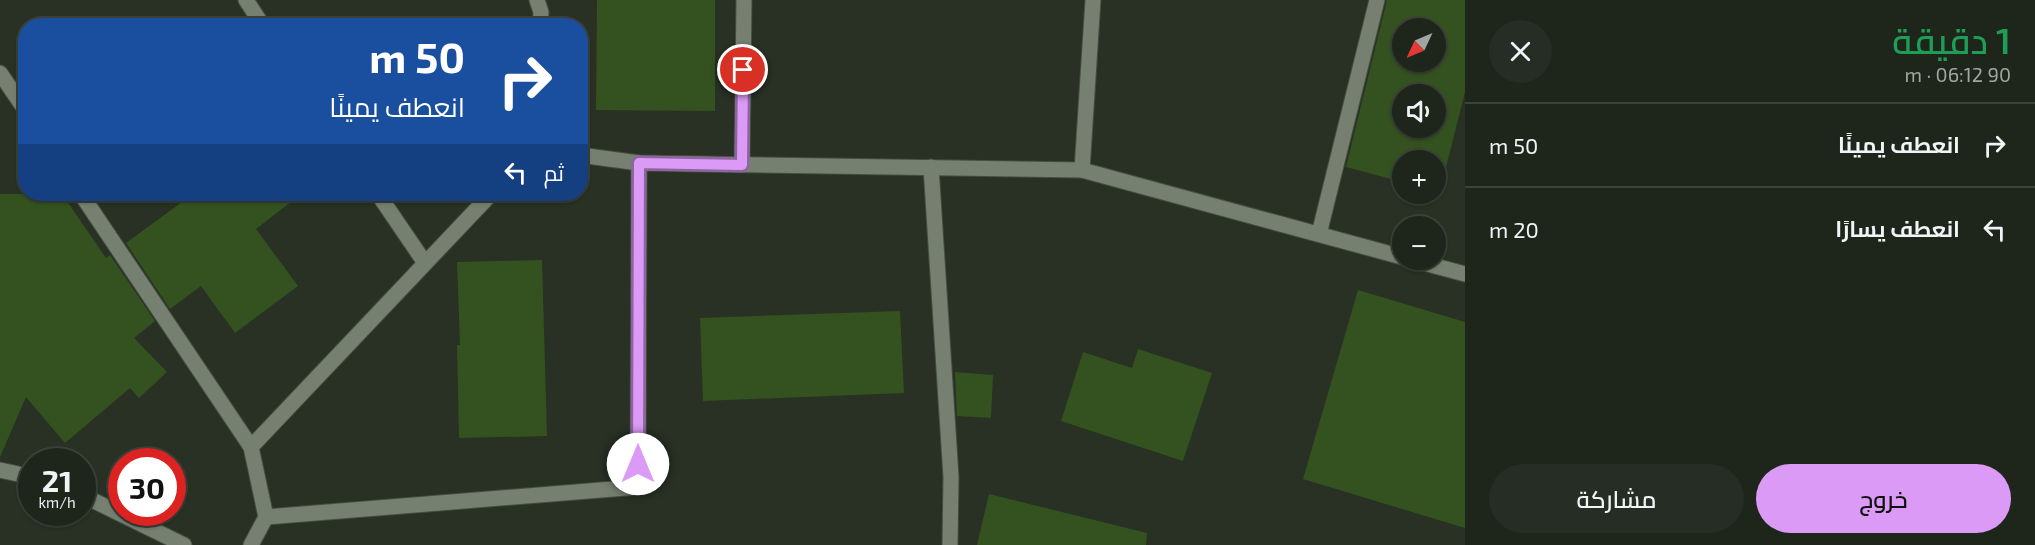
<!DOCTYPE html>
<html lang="ar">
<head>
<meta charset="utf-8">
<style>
	body { margin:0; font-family:"Exo 2",Cairo,sans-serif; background:#262d24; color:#f1f3f6; direction:rtl; height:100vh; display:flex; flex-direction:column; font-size:22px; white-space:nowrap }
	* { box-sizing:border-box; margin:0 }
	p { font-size:20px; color:#a1a5a3 }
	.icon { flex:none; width:33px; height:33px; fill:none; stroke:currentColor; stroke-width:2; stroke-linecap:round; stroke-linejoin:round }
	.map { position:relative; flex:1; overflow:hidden; direction:ltr }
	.panel { display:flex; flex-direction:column; background:#1e251b; width:570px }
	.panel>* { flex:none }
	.top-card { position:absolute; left:18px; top:18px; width:570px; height:183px; border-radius:24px; box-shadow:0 2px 4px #0004,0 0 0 2px #3c423a; direction:rtl; background:#1a4fa0; color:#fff; overflow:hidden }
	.needle { width:39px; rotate:226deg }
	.tools { position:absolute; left:1392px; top:18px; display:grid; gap:12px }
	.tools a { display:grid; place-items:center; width:54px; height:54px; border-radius:50%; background:#1e251b; box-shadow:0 2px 4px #0004,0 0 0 2px #3c423a; font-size:30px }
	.speed { position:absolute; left:18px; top:448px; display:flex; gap:12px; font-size:30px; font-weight:700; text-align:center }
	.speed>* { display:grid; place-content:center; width:78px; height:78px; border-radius:50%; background:#1e251b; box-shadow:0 2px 4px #0004,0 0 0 2px #3c423a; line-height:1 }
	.speed small { font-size:15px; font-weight:400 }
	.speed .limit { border:9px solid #d22; background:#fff; color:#111 }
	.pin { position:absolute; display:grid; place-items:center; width:51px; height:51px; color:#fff; margin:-26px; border:3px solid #fff; border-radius:50%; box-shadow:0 2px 6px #0007 }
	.me { position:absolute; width:66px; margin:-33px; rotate:0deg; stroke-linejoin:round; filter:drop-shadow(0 0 4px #0008) }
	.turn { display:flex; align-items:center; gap:21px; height:126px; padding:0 24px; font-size:27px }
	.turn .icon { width:78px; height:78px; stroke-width:2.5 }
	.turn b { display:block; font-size:42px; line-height:51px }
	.then { display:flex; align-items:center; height:57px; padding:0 24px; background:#0003; gap:12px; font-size:22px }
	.round { display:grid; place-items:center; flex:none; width:63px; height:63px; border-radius:32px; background:#262d24 }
	.headline { display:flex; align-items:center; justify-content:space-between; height:102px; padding:0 24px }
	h1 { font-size:36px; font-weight:600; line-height:45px; color:#1e9e55 }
	.cta { display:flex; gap:12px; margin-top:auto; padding:12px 24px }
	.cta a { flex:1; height:69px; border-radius:36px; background:#db9af6; color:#111; font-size:24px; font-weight:600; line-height:69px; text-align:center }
	.cta a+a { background:#262d24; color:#f1f3f6 }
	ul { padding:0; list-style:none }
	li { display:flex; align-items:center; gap:18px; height:84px; padding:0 24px; border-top:2px solid #3c423a }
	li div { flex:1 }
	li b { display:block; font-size:22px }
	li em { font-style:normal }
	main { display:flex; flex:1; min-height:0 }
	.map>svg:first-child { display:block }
	.building { fill:#335220; fill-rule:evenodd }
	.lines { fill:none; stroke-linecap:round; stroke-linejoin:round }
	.street-casing { stroke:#464e42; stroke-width:17 }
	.secondary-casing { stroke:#464e42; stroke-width:17 }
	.street { stroke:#768071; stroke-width:15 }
	.secondary { stroke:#768071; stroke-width:15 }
	.route-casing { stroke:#8e64a0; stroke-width:15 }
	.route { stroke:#db9af6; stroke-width:10 }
</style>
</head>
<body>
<main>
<section class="panel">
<div class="headline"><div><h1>1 دقيقة</h1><p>90 m · 06:12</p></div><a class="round"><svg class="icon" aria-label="close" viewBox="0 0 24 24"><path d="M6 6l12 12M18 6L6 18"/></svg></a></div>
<ul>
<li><svg class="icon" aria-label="right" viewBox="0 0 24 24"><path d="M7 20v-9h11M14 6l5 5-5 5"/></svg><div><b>انعطف يمينًا</b></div><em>50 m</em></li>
<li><svg class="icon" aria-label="left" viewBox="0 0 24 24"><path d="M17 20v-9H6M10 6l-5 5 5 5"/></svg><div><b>انعطف يسارًا</b></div><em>20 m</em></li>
</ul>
<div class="cta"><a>خروج</a><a>مشاركة</a></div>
</section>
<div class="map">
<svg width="1465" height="545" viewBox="0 0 1465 545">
	<rect width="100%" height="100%" fill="#283124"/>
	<g class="building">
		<polygon points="597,0 715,0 715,111 596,110"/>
		<path d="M1387 0H1465V92L1440 191 1436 190V160H1402V182L1346 167ZM1402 28H1436V62H1402ZM1402 94H1436V128H1402Z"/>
		<polygon points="0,194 62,194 106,258 110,255 155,321 134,338 167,372 139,398 130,388 65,443 26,397 0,457"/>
		<polygon points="193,194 301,194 256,229 298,286 235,333 201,286 170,309 126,243"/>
		<polygon points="542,260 547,436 459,438 457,345 460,345 457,262"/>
		<polygon points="1358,290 1465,322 1465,528 1303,479"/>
		<polygon points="900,311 904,393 703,401 700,318"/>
		<polygon points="1138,349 1212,373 1183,461 1061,421 1083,352 1132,368"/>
		<polygon points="955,372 993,375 991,418 957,416"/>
		<polygon points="989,494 1147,533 1146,545 977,545"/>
	</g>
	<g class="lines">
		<defs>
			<g id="street">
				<polyline points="246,0 263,26"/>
				<polyline points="537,0 541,12 540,26"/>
				<polyline points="0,73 26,111"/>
				<polyline points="580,155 639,163 1082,170 1402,257"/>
				<polyline points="742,164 744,0"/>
				<polyline points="931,167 951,477 950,545"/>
				<polyline points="1082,170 1093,0"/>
				<polyline points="81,194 251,447"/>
				<polyline points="378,194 425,263"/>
				<polyline points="1319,234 1377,0"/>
				<polyline points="1413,260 1465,274"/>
				<polyline points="266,517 638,487 639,163"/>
				<polyline points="251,545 266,517 251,447 491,194"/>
			</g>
			<g id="secondary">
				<polyline points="0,470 32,477"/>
				<polyline points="82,495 184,545"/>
			</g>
		</defs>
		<use href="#street" class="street-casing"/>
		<use href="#secondary" class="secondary-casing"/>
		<use href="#street" class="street"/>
		<use href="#secondary" class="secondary"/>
	</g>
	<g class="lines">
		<defs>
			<polyline id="route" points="638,464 639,163 742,165 743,70"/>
		</defs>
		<use href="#route" class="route-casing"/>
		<use href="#route" class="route"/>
	</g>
</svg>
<div class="tools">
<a><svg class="needle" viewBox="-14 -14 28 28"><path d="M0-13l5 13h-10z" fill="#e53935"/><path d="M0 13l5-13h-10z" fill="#a1a5a3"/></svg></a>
<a><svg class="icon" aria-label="sound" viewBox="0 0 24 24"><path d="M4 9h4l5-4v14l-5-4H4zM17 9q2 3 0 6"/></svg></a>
<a>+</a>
<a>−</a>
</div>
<div class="speed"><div>21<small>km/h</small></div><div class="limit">30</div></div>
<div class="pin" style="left:743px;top:70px;background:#d93025"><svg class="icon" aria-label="arrive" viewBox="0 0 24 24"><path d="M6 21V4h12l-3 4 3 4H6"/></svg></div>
<svg class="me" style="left:638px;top:464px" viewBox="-20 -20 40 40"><circle r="19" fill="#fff"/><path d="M0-13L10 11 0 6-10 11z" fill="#db9af6"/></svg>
<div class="top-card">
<div class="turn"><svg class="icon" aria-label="right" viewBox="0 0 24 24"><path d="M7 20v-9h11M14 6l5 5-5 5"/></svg><div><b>50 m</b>انعطف يمينًا</div></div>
<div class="then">ثم<svg class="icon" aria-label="left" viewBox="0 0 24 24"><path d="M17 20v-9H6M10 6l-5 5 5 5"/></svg></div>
</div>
</div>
</main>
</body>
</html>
